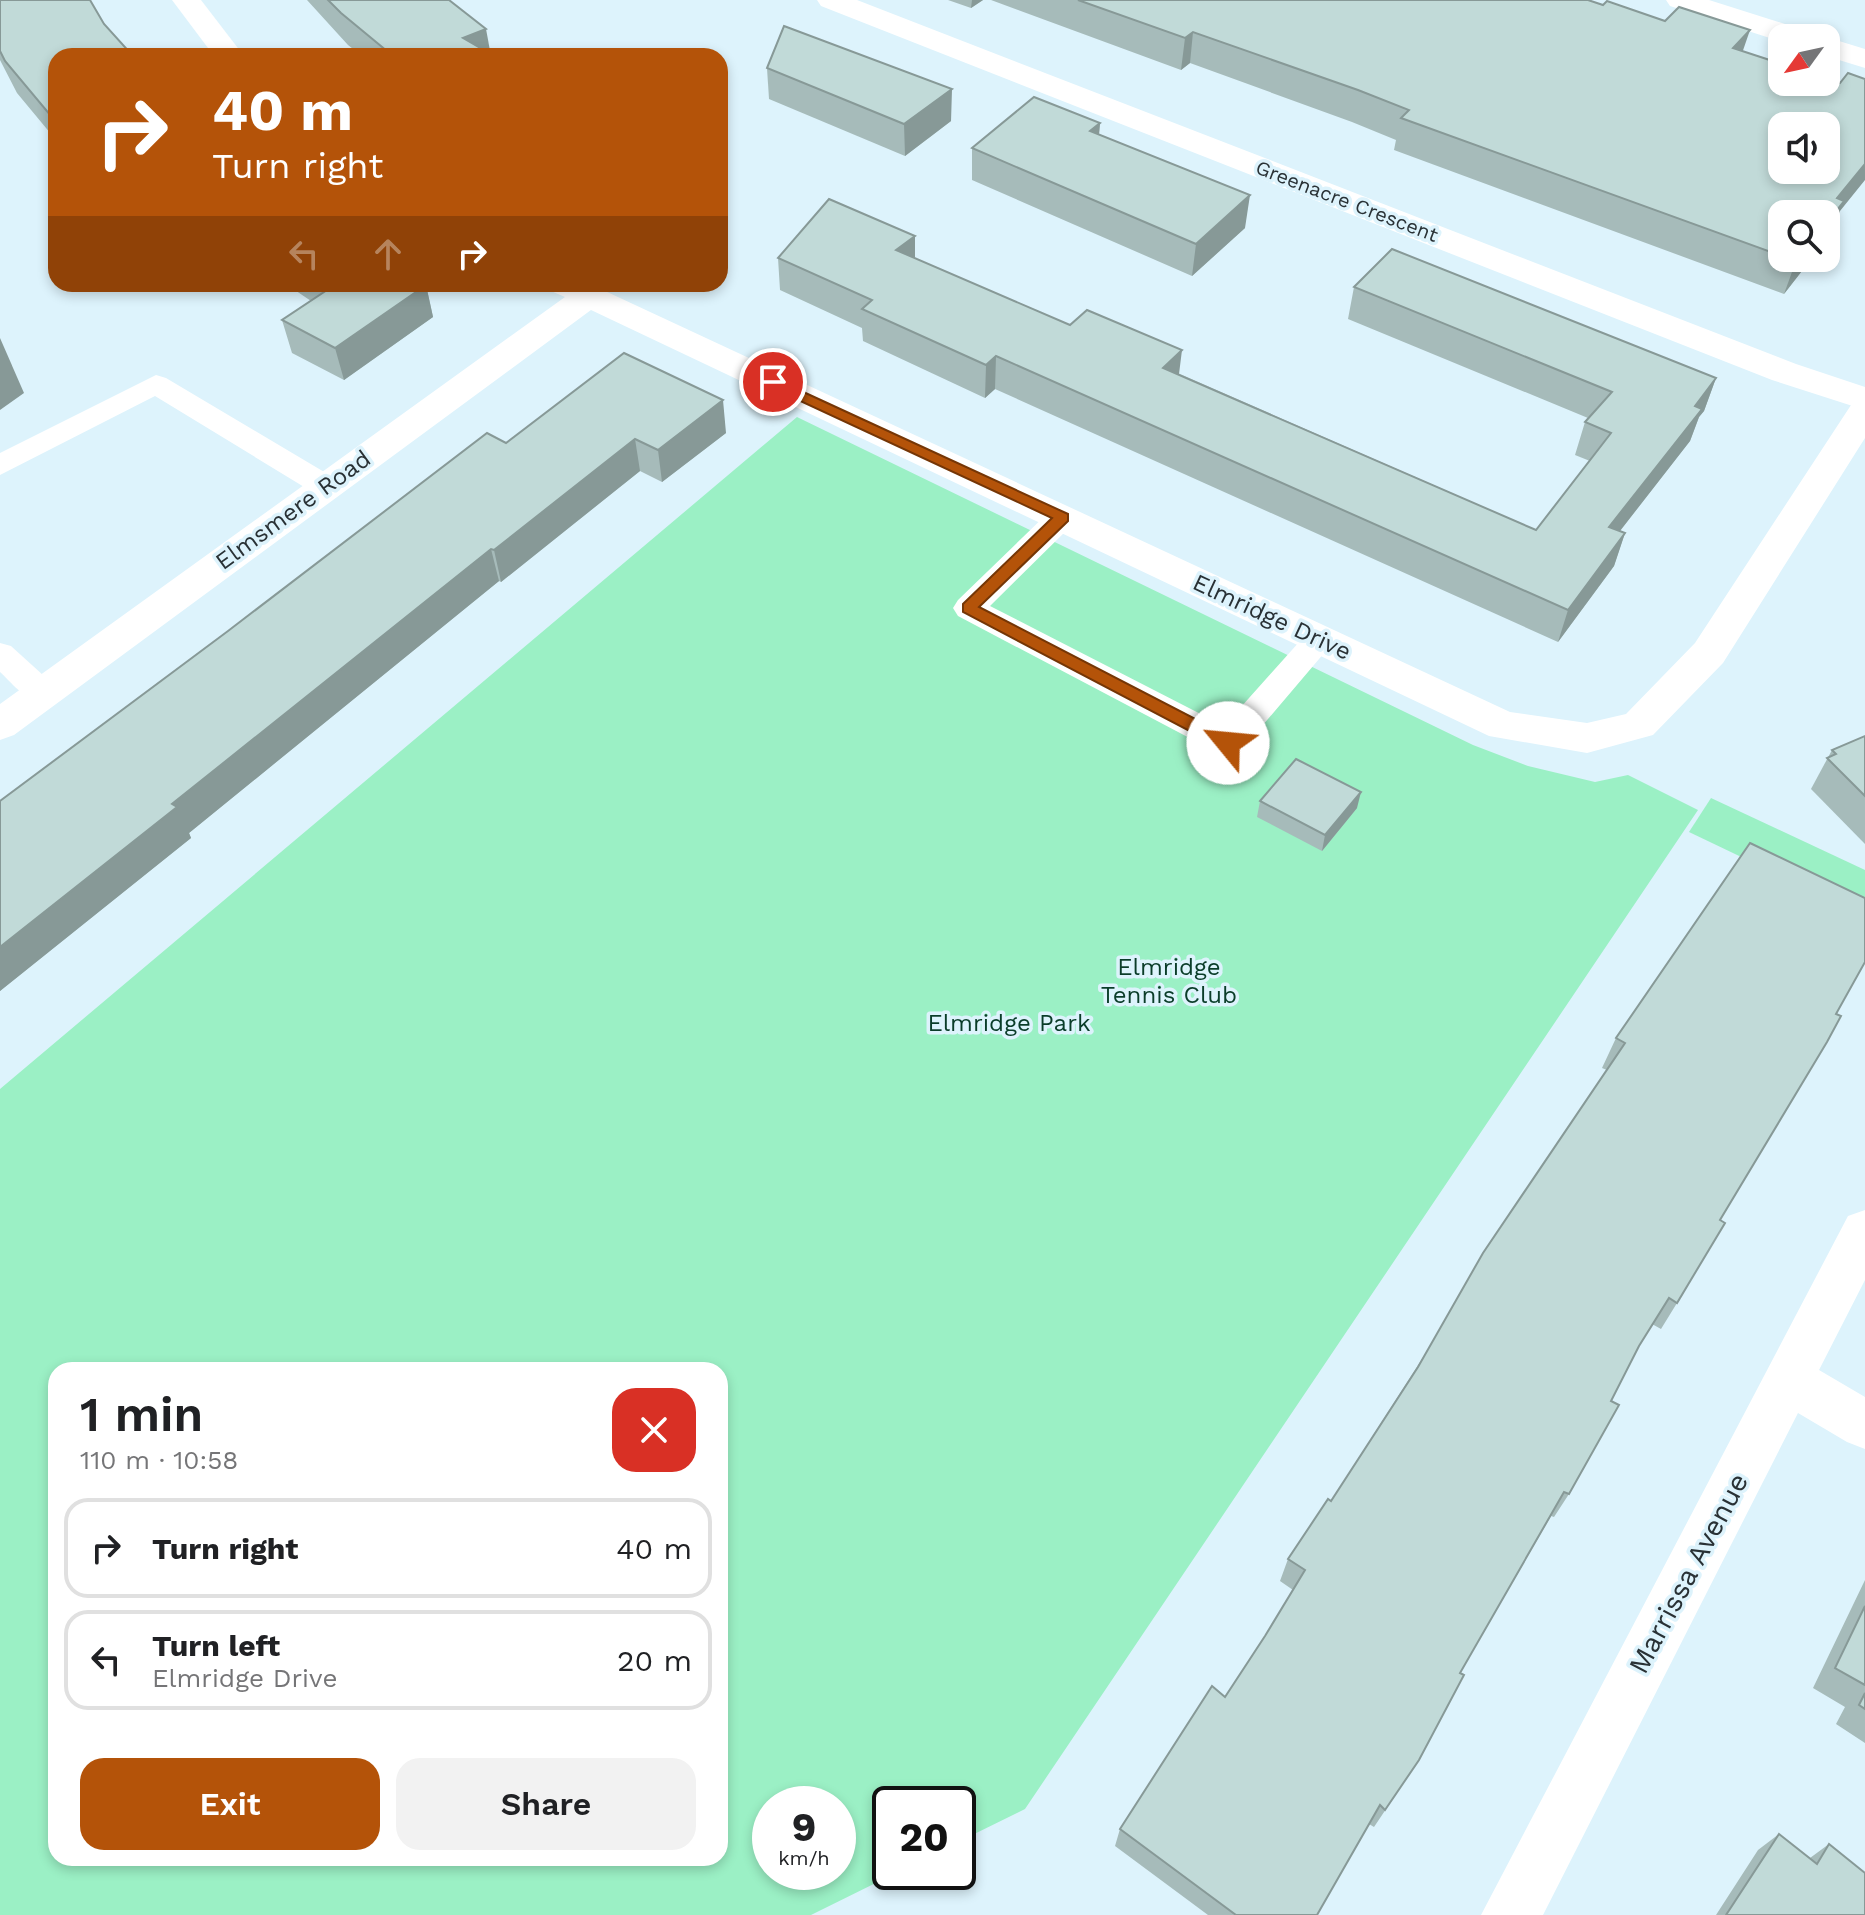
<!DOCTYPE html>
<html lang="en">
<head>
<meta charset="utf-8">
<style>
	body { margin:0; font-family:"Work Sans",sans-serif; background:#f2f2f2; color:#202124; height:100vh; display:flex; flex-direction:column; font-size:30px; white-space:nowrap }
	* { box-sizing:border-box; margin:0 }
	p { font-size:26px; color:#757577 }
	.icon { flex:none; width:44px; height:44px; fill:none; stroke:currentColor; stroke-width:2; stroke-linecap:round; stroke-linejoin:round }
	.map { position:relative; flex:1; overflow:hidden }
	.panel { position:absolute; left:48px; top:1362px; width:680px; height:504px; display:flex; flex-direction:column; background:#fff; border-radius:24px; box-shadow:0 4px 12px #0003 }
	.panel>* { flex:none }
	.guide { position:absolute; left:48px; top:48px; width:680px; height:244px; border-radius:24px; box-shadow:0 4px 12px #0003; background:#b45309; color:#fff; overflow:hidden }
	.needle { width:52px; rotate:237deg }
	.tools { position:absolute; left:1768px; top:24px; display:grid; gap:16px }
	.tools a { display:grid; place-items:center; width:72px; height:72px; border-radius:16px; background:#fff; box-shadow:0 4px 12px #0003; font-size:40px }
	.speed { position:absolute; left:752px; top:1786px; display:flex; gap:16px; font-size:40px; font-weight:700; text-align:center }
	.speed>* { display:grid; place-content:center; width:104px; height:104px; border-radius:50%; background:#fff; box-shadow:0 4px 12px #0003; line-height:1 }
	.speed small { font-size:20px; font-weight:400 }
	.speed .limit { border:4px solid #111; border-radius:12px; background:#fff; color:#111 }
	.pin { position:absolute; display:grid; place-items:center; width:68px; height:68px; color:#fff; margin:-34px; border:4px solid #fff; border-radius:50%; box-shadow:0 2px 8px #0007 }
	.me { position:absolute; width:88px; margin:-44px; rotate:298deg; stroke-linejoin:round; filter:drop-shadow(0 0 6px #0008) }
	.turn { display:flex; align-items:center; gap:28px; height:168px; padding:0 32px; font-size:36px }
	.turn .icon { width:104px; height:104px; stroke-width:2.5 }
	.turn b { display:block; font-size:56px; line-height:68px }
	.lanes { display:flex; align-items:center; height:76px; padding:0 32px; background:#0003; justify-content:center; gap:40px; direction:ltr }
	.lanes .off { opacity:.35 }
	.round { display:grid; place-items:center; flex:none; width:84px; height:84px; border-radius:24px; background:#f2f2f2 }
	.overview { display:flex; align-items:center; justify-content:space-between; height:136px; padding:0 32px }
	h1 { font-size:48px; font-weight:600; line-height:60px }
	.cta { display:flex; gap:16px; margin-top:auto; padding:16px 32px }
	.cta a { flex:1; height:92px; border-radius:24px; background:#b45309; color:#fff; font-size:32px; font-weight:600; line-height:92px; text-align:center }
	.cta a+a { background:#f2f2f2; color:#202124 }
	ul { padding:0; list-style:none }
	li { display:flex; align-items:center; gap:24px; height:100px; margin:0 16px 12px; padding:0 16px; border:4px solid #e0e0e0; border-radius:24px }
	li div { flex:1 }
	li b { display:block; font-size:30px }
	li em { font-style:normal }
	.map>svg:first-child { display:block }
	.green { fill:#9bf0c5; fill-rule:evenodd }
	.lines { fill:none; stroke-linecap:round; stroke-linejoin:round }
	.service { fill:#fff; fill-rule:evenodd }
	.minor { fill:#fff; fill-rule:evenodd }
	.tertiary { fill:#fff; fill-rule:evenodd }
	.wall { fill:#a6bbba }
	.shaded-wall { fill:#879997 }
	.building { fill:#c1dad8; stroke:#879997; stroke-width:2; fill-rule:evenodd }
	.route { fill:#b45309; stroke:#753606; stroke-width:2 }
	.labels { text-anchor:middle; stroke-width:7; stroke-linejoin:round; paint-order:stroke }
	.far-street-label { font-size:20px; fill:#293135; stroke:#ddf3fc }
	.street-label { font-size:24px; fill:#293135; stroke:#ddf3fc }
	.park-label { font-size:24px; fill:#0a3d29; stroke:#ddf3fc }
	.near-street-label { font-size:28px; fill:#293135; stroke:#ddf3fc }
</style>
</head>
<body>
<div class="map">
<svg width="1865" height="1915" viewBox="0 0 1865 1915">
	<rect width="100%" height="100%" fill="#ddf3fc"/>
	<g class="green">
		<path d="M797 417 1473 745 1528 766 1595 782 1628 775 1698 810 1025 1809 958 1842V1804H890V1872H898L811 1915H0V1089ZM56 1370H720V1858H56ZM770 1804H838V1872H770Z"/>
		<polygon points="1711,798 1865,870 1865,916 1689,832"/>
	</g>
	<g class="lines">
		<g class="service">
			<polygon points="156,375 166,378 336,479 340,486 336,493 325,496 314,493 155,396 0,475 0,453"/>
			<polygon points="1062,507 1073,510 1077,517 1073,524 990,606 1224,726 1309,631 1320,628 1331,631 1336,639 1240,752 1228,755 1216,752 958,616 953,608 958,600 1051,510"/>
			<path d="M0 643 11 646 54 685 59 693 54 701C31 708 17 688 0 672Z"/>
		</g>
		<g class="minor">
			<polygon points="817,0 857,0 1796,364 1865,387 1865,410 1772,380 821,6"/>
			<polygon points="1666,0 1709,0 1810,32 1815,38 1782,38 1782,42 1670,6"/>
			<polygon points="1826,37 1865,49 1865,68 1826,56 1826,38 1823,38"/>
			<polygon points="1865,1210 1865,1280 1819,1370 1865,1397 1865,1449 1847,1442 1798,1413 1543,1915 1481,1915 1848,1216"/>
		</g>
		<g class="tertiary">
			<polygon points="172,0 201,0 244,56 214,56"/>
			<polygon points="546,284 590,284 1510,712 1587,723 1626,714 1695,643 1853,402 1865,399 1865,438 1723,663 1653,735 1587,753 1489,736 591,310 14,735 0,740 0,704 565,297 551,291"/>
		</g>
	</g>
	<g class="wall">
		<polygon points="0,0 104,24 56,56 56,140 17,93 0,60"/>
		<polygon points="307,0 449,0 491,54 494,56 362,56 348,45"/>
		<polygon points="948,0 983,0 971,8"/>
		<polygon points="991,0 1588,0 1743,51 1840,211 1831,233 1782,214 1782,258 1812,258 1784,294 1394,150 1396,140 1352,122 1190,63 1181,70"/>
		<polygon points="767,68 951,121 905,156 769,99"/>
		<polygon points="1100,123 1099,135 1245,228 1192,276 972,180 972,148"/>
		<polygon points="778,258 915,258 1536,530 1590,461 1575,455 1585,422 1588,418 1348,319 1354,287 1716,378 1704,411 1699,417 1690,441 1620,531 1625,533 1614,566 1558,642 995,389 985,398 863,341 862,328 780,290"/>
		<polygon points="286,284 424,284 426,285 433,317 344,380 292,353 282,320 311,301"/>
		<polygon points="726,433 662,482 640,471 501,582 499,581 189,833 191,838 0,991 0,801 506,443"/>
		<polygon points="1865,736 1865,844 1811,789 1832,750"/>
		<polygon points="1260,801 1357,808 1322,851 1257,817"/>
		<polygon points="1750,843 1720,1220 1677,1303 1661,1329 1652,1324 1639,1346 1611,1401 1569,1494 1554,1517 1551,1516 1460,1673 1419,1760 1374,1827 1369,1824 1317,1915 1208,1915 1115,1846 1120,1829 1225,1697 1265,1636 1293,1590 1280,1581 1288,1559 1331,1501 1607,1070 1602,1068 1616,1038"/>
		<polygon points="1865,1580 1865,1743 1836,1724 1845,1707 1813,1688"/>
		<polygon points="1779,1834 1810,1858 1829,1844 1865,1915 1716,1915 1758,1850"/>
	</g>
	<g class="shaded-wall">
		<polygon points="972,0 983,0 971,8"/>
		<polygon points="486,29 491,56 463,38"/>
		<polygon points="1750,30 1739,62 1733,48"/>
		<polygon points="1193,32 1190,63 1181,70 1185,38"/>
		<polygon points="952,89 951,121 905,156 904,124"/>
		<polygon points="1100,123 1097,155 1090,131"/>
		<polygon points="1865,164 1865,180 1840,211 1831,233 1826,240 1826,224 1837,198"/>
		<polygon points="1250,195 1245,228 1192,276 1196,244"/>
		<polygon points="915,236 915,268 896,250"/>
		<polygon points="1799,258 1812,258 1784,294 1796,261"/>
		<polygon points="426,285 433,317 344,380 335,348"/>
		<polygon points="0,338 24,393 0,410"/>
		<polygon points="1182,350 1178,382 1163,368"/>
		<polygon points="996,356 995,389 985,398 986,365"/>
		<polygon points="1716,378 1704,411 1699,417 1690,441 1598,559 1609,527 1695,406"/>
		<polygon points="723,400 726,433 662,482 658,450"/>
		<polygon points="635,439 640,471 501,582 494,550"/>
		<polygon points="1625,533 1614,566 1558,642 1568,610"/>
		<polygon points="491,549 499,581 189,833 191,838 0,991 0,947 172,804"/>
		<polygon points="1361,792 1357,808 1322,851 1325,835"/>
	</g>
	<g class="building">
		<polygon points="0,0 90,0 104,24 133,56 56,56 56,122 5,61 0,51"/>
		<polygon points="328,0 449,0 486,29 463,38 494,56 393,56 341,13"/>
		<path d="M1078 0H1588L1603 5 1607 1 1665 21 1679 7 1750 30 1733 48 1782 64V82H1826V78L1840 83 1848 73 1865 79V164L1837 198 1844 201 1826 224V214H1782V256L1401 118 1409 110 1358 90 1193 32 1185 38ZM1782 126H1826V170H1782Z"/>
		<polygon points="784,26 952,89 904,124 767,68"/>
		<polygon points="1034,97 1100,123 1090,131 1250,195 1196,244 972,148"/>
		<polygon points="829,199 915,236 896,250 1070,325 1087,310 1182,350 1163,368 1536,530 1611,433 1585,422 1612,392 1354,287 1392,249 1716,378 1695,406 1702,409 1609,527 1625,533 1568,610 996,356 986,365 862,309 872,300 778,258"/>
		<polygon points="1787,258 1799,258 1796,261"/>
		<polygon points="324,284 424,284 426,285 335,348 282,320 330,288"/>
		<polygon points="624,353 723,400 658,450 635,439 494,550 491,549 172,804 177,807 0,947 0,801 228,631 487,433 506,443"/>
		<polygon points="1865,736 1865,796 1827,758 1836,754 1832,750"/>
		<polygon points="1296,759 1361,792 1325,835 1260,801"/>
		<polygon points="1750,843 1865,898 1865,962 1836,1014 1841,1016 1827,1042 1720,1220 1725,1223 1677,1303 1669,1298 1639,1346 1611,1401 1619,1405 1569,1494 1564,1492 1460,1673 1464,1675 1419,1760 1385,1810 1380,1805 1317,1915 1236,1915 1120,1829 1212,1686 1225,1697 1265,1636 1305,1570 1288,1559 1328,1499 1331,1501 1418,1367 1483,1253 1625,1043 1616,1038"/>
		<polygon points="1865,1606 1865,1685 1835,1668"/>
		<polygon points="1865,1693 1865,1709 1859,1705"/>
		<polygon points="1779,1834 1817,1864 1829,1844 1865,1873 1865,1915 1726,1915"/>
	</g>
	<polygon class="route" points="773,378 1068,514 1068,521 979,607 1234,739 1236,743 1234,748 1222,748 963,612 963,604 1052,518 768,386 765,382"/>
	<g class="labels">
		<g class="far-street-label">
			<text transform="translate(1347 201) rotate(21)" y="7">Greenacre Crescent</text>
		</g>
		<g class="street-label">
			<text transform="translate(293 510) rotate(-36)" y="8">Elmsmere Road</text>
			<text transform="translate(1272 617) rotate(25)" y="8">Elmridge Drive</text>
		</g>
		<g class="park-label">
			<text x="1169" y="975">Elmridge<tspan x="1169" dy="28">Tennis Club</tspan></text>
			<text x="1009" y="1031">Elmridge Park</text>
		</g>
		<g class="near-street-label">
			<text transform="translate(1688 1573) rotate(-62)" y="10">Marrissa Avenue</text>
		</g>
	</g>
</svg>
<div class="tools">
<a><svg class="needle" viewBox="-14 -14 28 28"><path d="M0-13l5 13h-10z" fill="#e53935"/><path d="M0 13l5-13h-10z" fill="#757577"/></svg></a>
<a><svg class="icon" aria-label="sound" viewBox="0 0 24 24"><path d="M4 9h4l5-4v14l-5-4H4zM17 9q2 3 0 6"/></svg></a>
<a><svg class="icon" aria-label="search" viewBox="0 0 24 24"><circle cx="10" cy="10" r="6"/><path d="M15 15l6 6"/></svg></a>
</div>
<div class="speed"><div>9<small>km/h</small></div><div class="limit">20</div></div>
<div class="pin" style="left:773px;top:382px;background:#d93025"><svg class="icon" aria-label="arrive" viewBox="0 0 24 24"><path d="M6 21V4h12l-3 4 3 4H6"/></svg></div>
<svg class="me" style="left:1228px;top:743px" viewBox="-20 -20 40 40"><circle r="19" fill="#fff"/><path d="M0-13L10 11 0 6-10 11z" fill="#b45309"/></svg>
<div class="guide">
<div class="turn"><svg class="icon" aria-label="right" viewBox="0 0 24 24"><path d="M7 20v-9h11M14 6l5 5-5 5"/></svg><div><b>40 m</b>Turn right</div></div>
<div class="lanes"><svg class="icon off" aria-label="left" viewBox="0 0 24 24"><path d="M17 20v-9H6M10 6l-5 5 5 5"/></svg><svg class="icon off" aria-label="ahead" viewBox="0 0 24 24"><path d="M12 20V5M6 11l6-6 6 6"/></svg><svg class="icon" aria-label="right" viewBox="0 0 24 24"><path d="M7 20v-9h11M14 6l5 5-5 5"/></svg></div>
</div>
<section class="panel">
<div class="overview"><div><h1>1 min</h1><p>110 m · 10:58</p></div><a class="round" style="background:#d93025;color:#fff"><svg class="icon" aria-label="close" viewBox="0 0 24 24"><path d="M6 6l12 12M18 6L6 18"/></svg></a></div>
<ul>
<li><svg class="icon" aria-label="right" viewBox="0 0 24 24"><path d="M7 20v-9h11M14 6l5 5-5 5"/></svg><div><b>Turn right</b></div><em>40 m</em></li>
<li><svg class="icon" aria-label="left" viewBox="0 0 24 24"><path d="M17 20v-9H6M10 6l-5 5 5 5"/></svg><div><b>Turn left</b><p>Elmridge Drive</p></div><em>20 m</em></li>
</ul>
<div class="cta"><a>Exit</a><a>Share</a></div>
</section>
</div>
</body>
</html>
